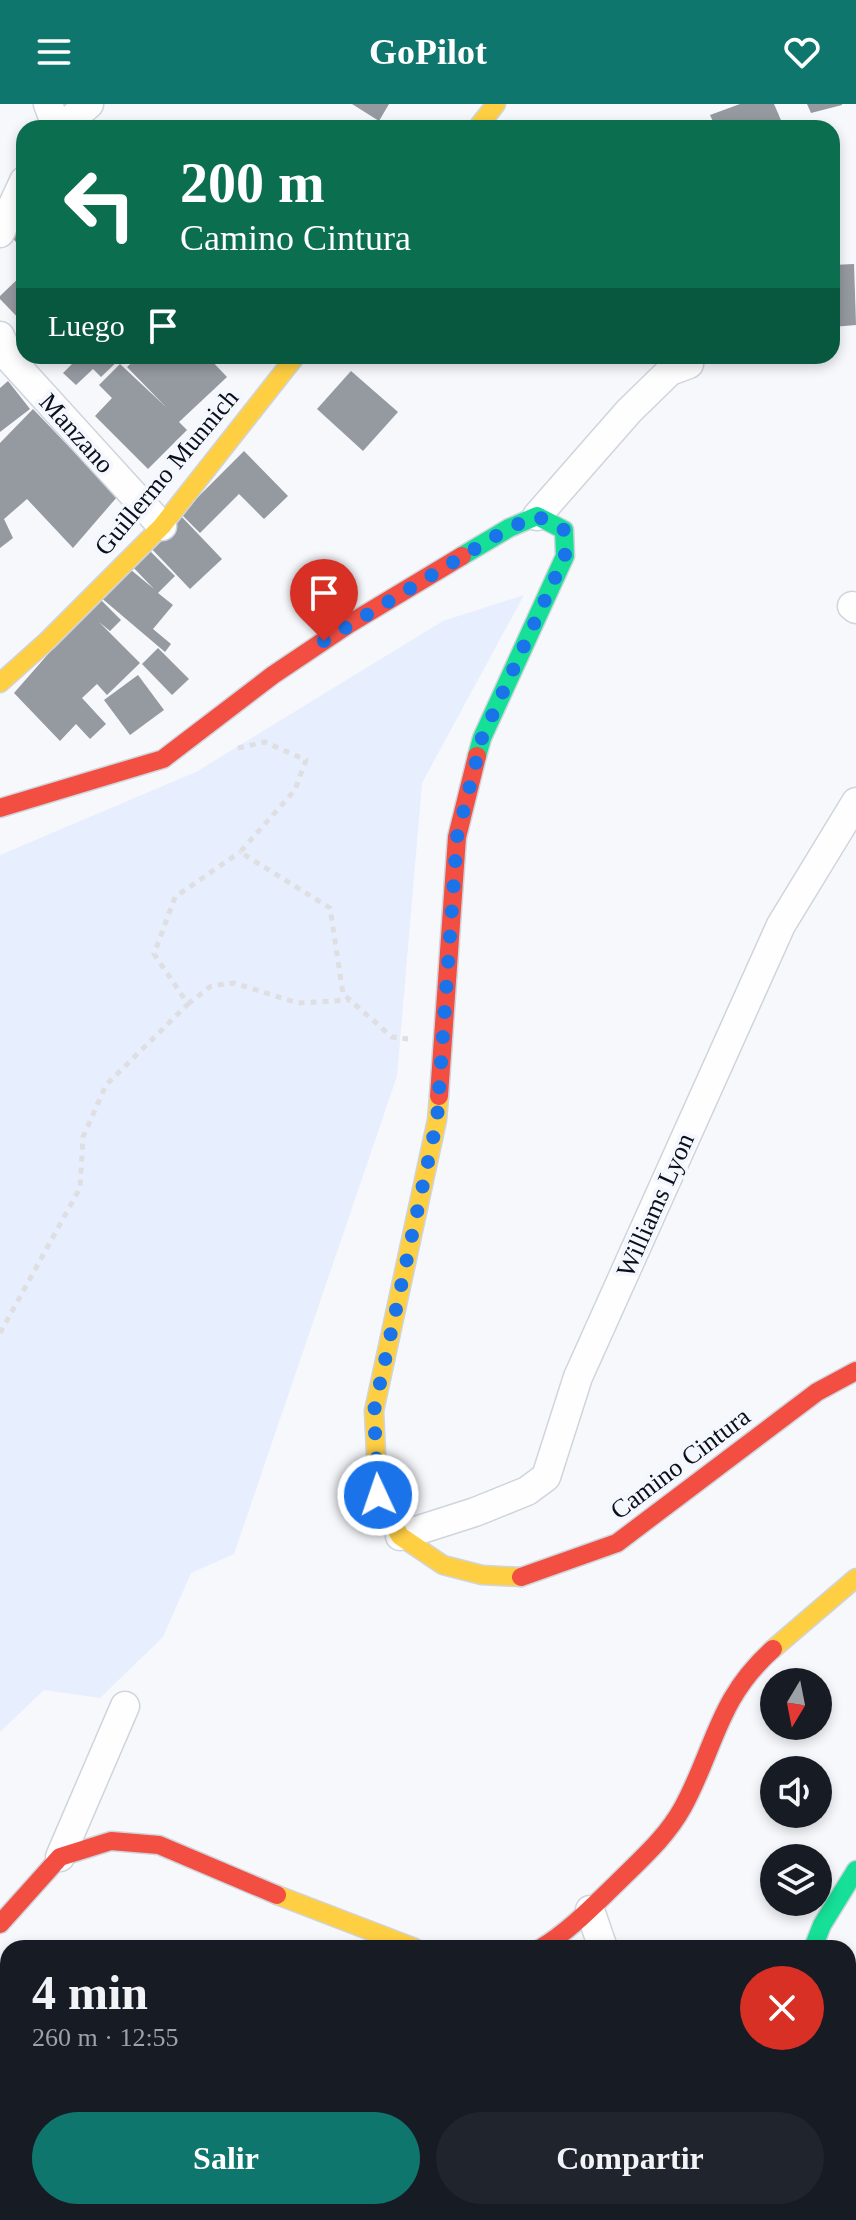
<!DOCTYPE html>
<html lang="es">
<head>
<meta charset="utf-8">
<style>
	body { margin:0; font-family:Georgia,serif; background:#20242c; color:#f1f3f6; height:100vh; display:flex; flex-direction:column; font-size:30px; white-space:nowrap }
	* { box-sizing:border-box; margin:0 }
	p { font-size:26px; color:#9ea1a6 }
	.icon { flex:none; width:44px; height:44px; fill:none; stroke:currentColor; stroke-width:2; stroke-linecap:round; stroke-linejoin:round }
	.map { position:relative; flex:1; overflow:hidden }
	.side { position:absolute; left:0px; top:1836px; width:856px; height:280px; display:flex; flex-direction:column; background:#171b24; border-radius:24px 24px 0 0; box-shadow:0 4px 12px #0003 }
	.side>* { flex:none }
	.top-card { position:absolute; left:16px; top:16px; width:824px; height:244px; border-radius:24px; box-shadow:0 4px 12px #0003; background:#0b6e4f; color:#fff; overflow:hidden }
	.needle { width:52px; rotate:190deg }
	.buttons { position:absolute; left:760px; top:1564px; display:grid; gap:16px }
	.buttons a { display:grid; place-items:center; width:72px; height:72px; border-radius:50%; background:#171b24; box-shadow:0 4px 12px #0003; font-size:40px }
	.pin { position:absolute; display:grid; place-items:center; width:68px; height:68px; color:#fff; margin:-82px -34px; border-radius:50% 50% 50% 0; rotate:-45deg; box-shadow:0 0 8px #0007 }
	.pin .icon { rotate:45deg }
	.me { position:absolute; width:88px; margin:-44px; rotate:357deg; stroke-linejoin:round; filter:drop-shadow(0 0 6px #0008) }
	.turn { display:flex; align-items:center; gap:28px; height:168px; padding:0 32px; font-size:36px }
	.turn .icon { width:104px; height:104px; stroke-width:2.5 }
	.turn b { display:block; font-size:56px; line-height:68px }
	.then { display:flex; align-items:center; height:76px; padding:0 32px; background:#0003; gap:16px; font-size:30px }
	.round { display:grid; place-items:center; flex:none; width:84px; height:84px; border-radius:42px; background:#20242c }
	.overview { display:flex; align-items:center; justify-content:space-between; height:136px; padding:0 32px }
	h1 { font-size:48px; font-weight:800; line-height:60px }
	.action { display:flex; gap:16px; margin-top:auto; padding:16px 32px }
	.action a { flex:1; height:92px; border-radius:48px; background:#0f766e; color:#fff; font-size:32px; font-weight:800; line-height:92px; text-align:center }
	.action a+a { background:#20242c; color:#f1f3f6 }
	header { display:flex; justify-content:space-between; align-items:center; height:104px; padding:0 32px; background:#0f766e; color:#fff; font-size:36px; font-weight:800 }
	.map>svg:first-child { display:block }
	.green { fill:#e7eefd }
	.building { fill:#9599a0 }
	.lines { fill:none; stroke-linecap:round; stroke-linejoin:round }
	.street-casing { stroke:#d0d4dc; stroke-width:31 }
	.fast-casing { stroke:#d0d4dc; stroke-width:21 }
	.slow-casing { stroke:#d0d4dc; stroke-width:21 }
	.jam-casing { stroke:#d0d4dc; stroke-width:21 }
	.path { stroke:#dfdfe1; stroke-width:5; stroke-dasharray:6 6; stroke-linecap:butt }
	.street { stroke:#fefeff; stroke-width:28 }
	.fast { stroke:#16e098; stroke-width:18 }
	.slow { stroke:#ffcf43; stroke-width:18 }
	.jam { stroke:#f24e42; stroke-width:18 }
	.route { stroke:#1a73e8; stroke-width:14; stroke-dasharray:0 25.2 }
	.labels { text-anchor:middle; stroke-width:8; stroke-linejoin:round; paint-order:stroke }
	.street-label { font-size:26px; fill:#0a0f1a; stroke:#f4f7fe }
</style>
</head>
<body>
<header><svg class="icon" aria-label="menu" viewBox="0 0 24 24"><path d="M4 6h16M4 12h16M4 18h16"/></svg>GoPilot<svg class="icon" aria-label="heart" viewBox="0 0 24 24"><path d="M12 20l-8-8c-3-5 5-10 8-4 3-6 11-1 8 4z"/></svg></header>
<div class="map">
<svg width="856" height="2116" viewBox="0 0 856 2116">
	<rect width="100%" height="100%" fill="#f6f8fc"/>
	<polygon class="green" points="524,491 422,679 397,972 234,1450 191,1469 163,1533 100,1594 44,1586 0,1628 0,751 196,668 443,517"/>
	<g class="building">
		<polygon points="352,0 389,0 379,17"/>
		<polygon points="740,0 774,0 784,23 716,24 710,11"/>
		<polygon points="807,0 842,0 842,1 811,9"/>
		<polygon points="22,122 24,125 24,148 11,132"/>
		<polygon points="854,160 856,221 832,223 832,161"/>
		<polygon points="24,169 24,220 0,195 0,192"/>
		<polygon points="80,252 123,252 101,273 93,265 76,281 63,269"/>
		<polygon points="139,252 207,252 227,273 179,318 187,326 148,365 95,312 112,294 99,281 120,260 166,303 127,263"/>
		<polygon points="351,267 398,308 363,347 317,305"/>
		<polygon points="8,277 30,305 0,328 0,284"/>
		<polygon points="33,305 117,393 73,444 27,395 4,415 13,434 0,444 0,339"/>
		<polygon points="244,347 288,392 264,415 239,390 200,429 181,410"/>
		<polygon points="180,411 222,455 190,485 148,441"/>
		<polygon points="146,443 175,472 158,489 173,501 153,525 171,540 165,548 99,492 125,461 154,485 129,459"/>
		<polygon points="98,493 121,516 110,527 99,518 140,559 107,591 97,580 82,594 106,620 90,635 76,620 60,637 14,589"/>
		<polygon points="158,544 189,575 172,591 142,560"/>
		<polygon points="138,571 164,606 130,631 104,596"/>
	</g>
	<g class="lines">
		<defs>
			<g id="street">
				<polyline points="48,0 57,24"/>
				<polyline points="61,24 89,0"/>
				<polyline points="0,129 24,77"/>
				<polyline points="0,232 10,255 162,422"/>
				<polyline points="537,412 629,307 670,267 689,260"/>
				<polyline points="852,502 856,505"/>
				<polyline points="400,1432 475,1408 527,1387 546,1373 578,1273 781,821 856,698"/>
				<polyline points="60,1753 125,1602"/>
				<polyline points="590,1806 603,1844"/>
			</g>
			<g id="fast">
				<polyline points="462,452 509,424 537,412 564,426 565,452 482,634 477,652"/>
				<polyline points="813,1844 822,1821 856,1766"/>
				<polyline points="514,2108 527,2116"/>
				<polyline points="774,2116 775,2108"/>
			</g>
			<g id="slow">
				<polyline points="477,24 496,0"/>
				<polyline points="0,579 47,537 162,422 296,252"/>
				<polyline points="439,992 437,1016 374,1307 378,1391 400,1432 443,1461 482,1471 521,1473"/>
				<polyline points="773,1545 856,1474"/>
				<polyline points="277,1791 415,1844"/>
				<polyline points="96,2116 102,2108"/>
			</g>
			<g id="jam">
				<polyline points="0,704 163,655 273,571 349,520 462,452"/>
				<polyline points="439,992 457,733 477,652"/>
				<polyline points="521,1473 617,1439 817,1288 856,1267"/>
				<polyline points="0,1820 60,1753 111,1737 159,1741 277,1791"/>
				<path d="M541 1844C569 1827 591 1804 615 1781 640 1756 666 1734 683 1703 716 1642 717 1595 773 1545"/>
			</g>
		</defs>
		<use href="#street" class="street-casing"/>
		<use href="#fast" class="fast-casing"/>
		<use href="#slow" class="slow-casing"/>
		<use href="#jam" class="jam-casing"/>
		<g class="path">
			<polyline points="238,644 265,638 306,656 295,686 240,748 330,804 343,890 392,933 408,935"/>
			<polyline points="188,900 211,882 234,879 298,899 350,896"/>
			<polyline points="0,1229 80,1084 83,1033 106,981 188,900 154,850 175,793 240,748"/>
			<polyline points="848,1870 856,1876"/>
		</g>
		<use href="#street" class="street"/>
		<use href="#fast" class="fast"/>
		<use href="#slow" class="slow"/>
		<use href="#jam" class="jam"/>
	</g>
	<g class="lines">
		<polyline class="route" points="324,537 509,424 537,412 564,426 565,452 482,634 457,733 437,1016 374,1307 378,1391"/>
	</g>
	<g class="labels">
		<g class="street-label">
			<text transform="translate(77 329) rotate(48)" y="9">Manzano</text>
			<text transform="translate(166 368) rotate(-50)" y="9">Guillermo Munnich</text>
			<text transform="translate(655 1101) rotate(-66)" y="9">Williams Lyon</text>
			<text transform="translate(680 1359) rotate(-37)" y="9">Camino Cintura</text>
		</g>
	</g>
</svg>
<div class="buttons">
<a><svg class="needle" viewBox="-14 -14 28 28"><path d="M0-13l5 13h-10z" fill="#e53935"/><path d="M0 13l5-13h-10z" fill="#9ea1a6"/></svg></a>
<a><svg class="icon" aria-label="sound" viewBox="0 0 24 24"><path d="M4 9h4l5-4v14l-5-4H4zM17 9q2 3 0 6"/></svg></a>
<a><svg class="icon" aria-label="layers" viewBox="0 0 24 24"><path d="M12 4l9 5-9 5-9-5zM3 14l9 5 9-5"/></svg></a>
</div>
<div class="pin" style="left:324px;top:537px;background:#d93025"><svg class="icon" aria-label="arrive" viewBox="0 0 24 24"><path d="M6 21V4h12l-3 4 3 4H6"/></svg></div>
<svg class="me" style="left:378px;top:1391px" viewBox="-20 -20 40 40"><circle r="17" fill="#1a73e8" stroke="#fff" stroke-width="3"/><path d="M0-11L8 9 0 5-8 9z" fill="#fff"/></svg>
<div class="top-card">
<div class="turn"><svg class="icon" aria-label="left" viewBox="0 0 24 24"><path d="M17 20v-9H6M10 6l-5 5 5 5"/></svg><div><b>200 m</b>Camino Cintura</div></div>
<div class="then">Luego<svg class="icon" aria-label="arrive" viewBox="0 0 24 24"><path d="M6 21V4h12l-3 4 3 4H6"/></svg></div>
</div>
<section class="side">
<div class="overview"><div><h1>4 min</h1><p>260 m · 12:55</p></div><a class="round" style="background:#d93025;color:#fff"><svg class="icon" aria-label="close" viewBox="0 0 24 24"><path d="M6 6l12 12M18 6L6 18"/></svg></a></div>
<div class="action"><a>Salir</a><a>Compartir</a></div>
</section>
</div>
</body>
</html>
